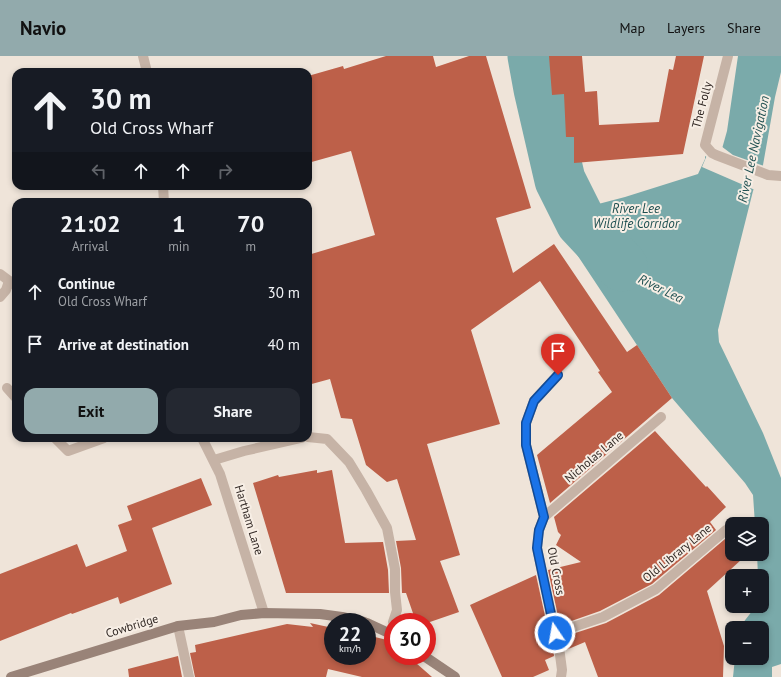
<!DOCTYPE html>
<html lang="en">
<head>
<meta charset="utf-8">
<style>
	body { margin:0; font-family:"PT Sans",sans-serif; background:#242831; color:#f1f3f6; height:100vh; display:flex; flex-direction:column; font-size:15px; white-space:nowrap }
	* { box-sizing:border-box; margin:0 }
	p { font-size:13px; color:#9ea1a6 }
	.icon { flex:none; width:22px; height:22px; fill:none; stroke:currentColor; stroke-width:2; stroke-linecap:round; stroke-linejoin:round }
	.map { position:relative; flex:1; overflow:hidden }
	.panel { position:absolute; left:12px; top:142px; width:300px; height:244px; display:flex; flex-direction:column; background:#171b24; border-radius:12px; box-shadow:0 2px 6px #0003 }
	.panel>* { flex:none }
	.top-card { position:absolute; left:12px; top:12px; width:300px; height:122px; border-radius:12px; box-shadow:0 2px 6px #0003; background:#171b24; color:#f1f3f6; overflow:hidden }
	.controls { position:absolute; left:725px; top:461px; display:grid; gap:8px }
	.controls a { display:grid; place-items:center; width:44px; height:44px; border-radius:8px; background:#171b24; box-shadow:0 2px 6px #0003; font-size:20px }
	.speed { position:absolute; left:324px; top:557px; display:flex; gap:8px; font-size:20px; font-weight:700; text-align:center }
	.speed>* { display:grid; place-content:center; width:52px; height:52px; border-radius:50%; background:#171b24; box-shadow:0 2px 6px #0003; line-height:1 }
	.speed small { font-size:10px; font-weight:400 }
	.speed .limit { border:6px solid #d22; background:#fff; color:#111 }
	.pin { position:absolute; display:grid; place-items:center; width:34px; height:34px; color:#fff; margin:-41px -17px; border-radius:50% 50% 50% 0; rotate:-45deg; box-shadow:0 0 4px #0007 }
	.pin .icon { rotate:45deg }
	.me { position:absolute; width:44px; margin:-22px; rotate:348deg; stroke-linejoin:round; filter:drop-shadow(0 0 3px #0008) }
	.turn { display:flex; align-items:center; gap:14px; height:84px; padding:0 12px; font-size:18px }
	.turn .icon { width:52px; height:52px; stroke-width:2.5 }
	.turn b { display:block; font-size:28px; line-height:34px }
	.lanes { display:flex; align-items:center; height:38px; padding:0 12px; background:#0003; justify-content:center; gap:20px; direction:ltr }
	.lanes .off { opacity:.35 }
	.eta { display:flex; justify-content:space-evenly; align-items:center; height:68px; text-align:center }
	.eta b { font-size:24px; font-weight:600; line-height:28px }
	.primary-button { display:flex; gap:8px; margin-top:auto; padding:8px 12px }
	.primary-button a { flex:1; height:46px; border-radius:12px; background:#92aaac; color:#111; font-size:16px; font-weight:600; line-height:46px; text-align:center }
	.primary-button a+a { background:#242831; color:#f1f3f6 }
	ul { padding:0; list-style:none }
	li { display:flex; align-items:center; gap:12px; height:52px; padding:0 12px }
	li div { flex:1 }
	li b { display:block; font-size:15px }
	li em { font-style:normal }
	header { display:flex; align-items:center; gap:24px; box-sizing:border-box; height:56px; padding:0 20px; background:#92aaac; color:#111 }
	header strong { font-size:19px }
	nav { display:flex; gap:22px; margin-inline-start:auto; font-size:14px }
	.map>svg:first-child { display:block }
	.water { fill:#7aaaaa }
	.pier { fill:#efe4d9 }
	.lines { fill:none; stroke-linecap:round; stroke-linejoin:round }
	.river { stroke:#7aaaaa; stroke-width:51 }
	.building { fill:#bd6049 }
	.lane { stroke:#c6b3a6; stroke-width:10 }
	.street { stroke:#c6b3a6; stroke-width:10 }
	.secondary { stroke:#998378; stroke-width:10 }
	.route-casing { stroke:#114b97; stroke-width:10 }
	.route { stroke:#1a73e8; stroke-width:7 }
	.labels { text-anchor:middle; stroke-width:4; stroke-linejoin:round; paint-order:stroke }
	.street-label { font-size:12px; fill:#332a26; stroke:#f7eee5 }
	.water-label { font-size:13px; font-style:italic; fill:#1f5051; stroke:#f7eee5 }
</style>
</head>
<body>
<header>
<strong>Navio</strong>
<nav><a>Map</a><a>Layers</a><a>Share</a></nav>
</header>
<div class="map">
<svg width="781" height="621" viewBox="0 0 781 621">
	<rect width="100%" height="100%" fill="#efe4d9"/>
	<polygon class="water" points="738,0 781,0 781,16 775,41 763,109 753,135 718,274 719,286 763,377 781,422 781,608 772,611 772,621 733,621 735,602 762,602 762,572 739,572 756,550 762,550 762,520 758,520 757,498 762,498 762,468 755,468 753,439 745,427 672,342 562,176 559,163 577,156 583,152 625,141 698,118 705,103 705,100 718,107 727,75"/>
	<polygon class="pier" points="721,90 733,99 764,110 755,134 702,111 707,99 717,100"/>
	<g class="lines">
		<polyline class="river" points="533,0 539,33 560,124 581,166 622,210"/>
	</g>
	<g class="building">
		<polygon points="386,0 433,0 436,11 469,0 486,0 531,152 496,162 513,217 554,188 627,296 637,289 672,342 550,447 537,399 612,336 598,316 600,315 540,225 471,274 500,368 427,388 460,499 440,505 459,556 427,567 427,566 416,566 406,537 402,537 401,512 396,485 416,484 397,423 387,426 366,409 352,363 341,362 330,323 308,329 308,199 375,179 351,95 308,107 308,20 343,10 344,13"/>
		<polygon points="549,0 582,0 585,36 597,35 599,69 659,66 669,13 673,14 676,0 704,0 683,98 574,107 574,81 566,81 564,38 552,39"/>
		<polygon points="655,375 706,431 707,430 726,451 710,466 716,474 652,528 600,555 560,569 548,514 581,506 556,489 561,479 558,476 554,461"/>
		<polygon points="317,414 317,417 332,414 345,487 383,486 388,514 389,537 286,537 253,427 278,419 279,421"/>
		<polygon points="201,422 212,449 152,472 172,528 120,548 118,541 72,558 71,557 0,585 0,518 77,488 86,511 127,495 118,469 132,464 127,450"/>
		<polygon points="725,483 732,492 732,498 737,498 742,503 707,535 724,590 723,621 598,621 585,586 566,594 563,581 606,567 659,539"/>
		<polygon points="536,519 549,578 553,592 554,600 545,604 549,614 533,621 502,621 470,549"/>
		<polygon points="310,567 333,572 333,600 367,600 367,579 391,585 393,587 393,600 408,600 432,621 362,621 328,613 326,621 195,621 190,597 196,596 195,589 287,568 313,571"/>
		<polygon points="178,600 182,621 129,621 128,613"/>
	</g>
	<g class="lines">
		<g class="lane">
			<polyline points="0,241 6,234 9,225"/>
			<polyline points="7,332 16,342"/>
			<polyline points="308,381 327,383 349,406 366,434 387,472 395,513 395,536 397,554 393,566"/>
			<polyline points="55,382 68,395 104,382"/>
			<polyline points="214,404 244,395 301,382"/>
		</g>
		<g class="street">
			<polyline points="143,0 147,16"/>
			<polyline points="728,0 705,89 712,97 716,99 768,119 781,120"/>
			<polyline points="163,130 164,146"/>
			<polyline points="0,218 16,230"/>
			<polyline points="202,382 220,418 264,557"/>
			<polyline points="544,461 526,389 526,367 534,345 558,319"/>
			<polyline points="178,570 189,621"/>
			<polyline points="555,577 603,561 656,533 726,474"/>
			<polyline points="561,621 562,614 559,591 555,577 537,492 539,474 544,461 661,361"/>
		</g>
		<g class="secondary">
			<polyline points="367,567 393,579"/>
			<polyline points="424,600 455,621"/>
			<polyline points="11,621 178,570 214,566 241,559 264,557 320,558 342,561 364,566"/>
		</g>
	</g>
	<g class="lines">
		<defs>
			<polyline id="route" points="555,577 537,492 539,474 544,461 526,389 526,367 534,345 558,319"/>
		</defs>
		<use href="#route" class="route-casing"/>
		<use href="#route" class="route"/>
	</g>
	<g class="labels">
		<g class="street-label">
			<text transform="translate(702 49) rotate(-75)" y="4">The Folly</text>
			<text transform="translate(594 401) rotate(-40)" y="4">Nicholas Lane</text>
			<text transform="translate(249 464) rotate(73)" y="4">Hartham Lane</text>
			<text transform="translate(677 497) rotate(-39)" y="4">Old Library Lane</text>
			<text transform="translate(556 515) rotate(79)" y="4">Old Cross</text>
			<text transform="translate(132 570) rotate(-17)" y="4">Cowbridge</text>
		</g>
		<g class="water-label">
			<text transform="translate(753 93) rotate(-78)" y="5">River Lee Navigation</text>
			<text x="636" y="157">River Lee<tspan x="636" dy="15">Wildlife Corridor</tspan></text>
			<text transform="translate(661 232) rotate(26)" y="5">River Lea</text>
		</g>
	</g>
</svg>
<div class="controls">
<a><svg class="icon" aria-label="layers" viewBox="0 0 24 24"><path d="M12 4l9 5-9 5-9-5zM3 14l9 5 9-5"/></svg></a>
<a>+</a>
<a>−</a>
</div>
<div class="speed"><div>22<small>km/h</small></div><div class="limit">30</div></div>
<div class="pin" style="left:558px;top:319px;background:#d93025"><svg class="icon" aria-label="arrive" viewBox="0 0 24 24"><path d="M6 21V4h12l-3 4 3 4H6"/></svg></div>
<svg class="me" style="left:555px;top:577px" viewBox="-20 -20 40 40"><circle r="17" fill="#1a73e8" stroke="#fff" stroke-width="3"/><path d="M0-11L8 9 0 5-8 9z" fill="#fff"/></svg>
<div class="top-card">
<div class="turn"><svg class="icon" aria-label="ahead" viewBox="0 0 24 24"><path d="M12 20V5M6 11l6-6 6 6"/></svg><div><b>30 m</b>Old Cross Wharf</div></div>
<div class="lanes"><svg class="icon off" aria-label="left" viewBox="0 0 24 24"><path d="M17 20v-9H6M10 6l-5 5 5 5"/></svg><svg class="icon" aria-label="ahead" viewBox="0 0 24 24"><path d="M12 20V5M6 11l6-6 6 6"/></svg><svg class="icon" aria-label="ahead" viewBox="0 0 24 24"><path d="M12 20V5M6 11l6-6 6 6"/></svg><svg class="icon off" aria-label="right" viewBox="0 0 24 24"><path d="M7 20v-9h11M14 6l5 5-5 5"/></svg></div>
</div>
<section class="panel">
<div class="eta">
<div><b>21:02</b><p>Arrival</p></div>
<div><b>1</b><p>min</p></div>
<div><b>70</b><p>m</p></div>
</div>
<ul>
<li><svg class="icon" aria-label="ahead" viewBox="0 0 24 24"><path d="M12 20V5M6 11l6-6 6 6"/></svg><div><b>Continue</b><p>Old Cross Wharf</p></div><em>30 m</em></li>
<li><svg class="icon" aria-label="arrive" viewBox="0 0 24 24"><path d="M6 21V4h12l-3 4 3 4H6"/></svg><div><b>Arrive at destination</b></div><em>40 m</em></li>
</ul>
<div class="primary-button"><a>Exit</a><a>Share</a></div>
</section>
</div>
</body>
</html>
